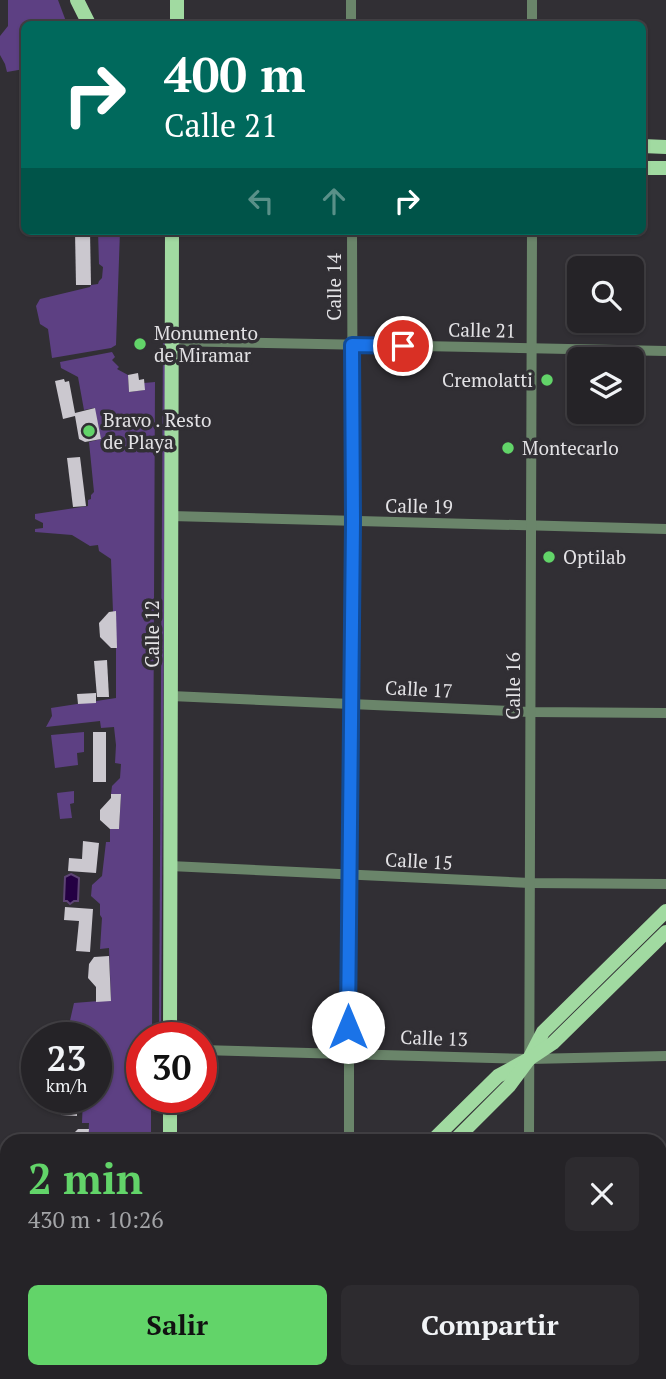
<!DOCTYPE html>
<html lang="es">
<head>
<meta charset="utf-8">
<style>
	body { margin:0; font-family:"PT Serif",serif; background:#2d2b2f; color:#f1f3f6; height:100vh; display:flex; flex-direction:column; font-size:26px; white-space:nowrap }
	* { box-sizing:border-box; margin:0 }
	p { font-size:23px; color:#a3a4a7 }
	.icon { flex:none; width:38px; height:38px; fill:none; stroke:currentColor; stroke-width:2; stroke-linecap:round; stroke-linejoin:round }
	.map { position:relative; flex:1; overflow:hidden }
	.sheet { position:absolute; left:0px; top:1134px; width:667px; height:245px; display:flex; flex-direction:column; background:#252327; border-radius:21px 21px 0 0; box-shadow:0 2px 5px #0004,0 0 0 2px #424044 }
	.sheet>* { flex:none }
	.guide { position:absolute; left:21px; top:21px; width:625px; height:214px; border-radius:10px; box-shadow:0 2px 5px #0004,0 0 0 2px #424044; background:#00695c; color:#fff; overflow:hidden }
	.buttons { position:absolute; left:567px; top:256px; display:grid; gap:14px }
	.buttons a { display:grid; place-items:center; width:77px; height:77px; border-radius:10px; background:#252327; box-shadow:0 2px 5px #0004,0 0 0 2px #424044; font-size:35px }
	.speed { position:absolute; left:21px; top:1022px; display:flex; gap:14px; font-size:35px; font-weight:700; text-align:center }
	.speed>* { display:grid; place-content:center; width:91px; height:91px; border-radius:50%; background:#252327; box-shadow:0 2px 5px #0004,0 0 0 2px #424044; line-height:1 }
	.speed small { font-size:18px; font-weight:400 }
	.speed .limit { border:10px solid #d22; background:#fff; color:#111 }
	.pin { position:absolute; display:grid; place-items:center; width:60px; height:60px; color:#fff; margin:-30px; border:4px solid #fff; border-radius:50%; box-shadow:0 2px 7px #0007 }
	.me { position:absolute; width:77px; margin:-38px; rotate:0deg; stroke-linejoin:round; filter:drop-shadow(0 0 5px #0008) }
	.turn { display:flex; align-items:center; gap:24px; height:147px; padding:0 28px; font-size:32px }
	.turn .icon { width:91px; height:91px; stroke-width:2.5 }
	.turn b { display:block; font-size:49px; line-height:60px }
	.lanes { display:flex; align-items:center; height:66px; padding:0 28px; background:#0003; justify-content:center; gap:35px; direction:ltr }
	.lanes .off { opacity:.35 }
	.round { display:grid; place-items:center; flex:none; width:74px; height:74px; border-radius:10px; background:#2d2b2f }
	.headline { display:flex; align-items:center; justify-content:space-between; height:119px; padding:0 28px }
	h1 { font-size:42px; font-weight:600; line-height:52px; color:#62d469 }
	.primary-button { display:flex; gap:14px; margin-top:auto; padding:14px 28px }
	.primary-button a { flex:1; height:80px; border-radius:10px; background:#62d469; color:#111; font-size:28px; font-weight:600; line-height:80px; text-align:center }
	.primary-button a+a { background:#2d2b2f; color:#f1f3f6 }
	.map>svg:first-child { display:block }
	.green { fill:#5d4083 }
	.water { fill:#240043; stroke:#5d4474; stroke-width:2 }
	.building { fill:#cbc8cf }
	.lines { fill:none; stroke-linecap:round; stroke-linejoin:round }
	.minor { stroke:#6a856a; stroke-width:10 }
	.major { stroke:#a1daa1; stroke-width:14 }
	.route-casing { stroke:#114b97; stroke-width:18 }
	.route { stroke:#1a73e8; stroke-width:12 }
	.poi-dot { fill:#62d469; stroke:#312f34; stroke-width:2.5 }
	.labels { text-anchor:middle; stroke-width:7; stroke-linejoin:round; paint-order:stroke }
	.street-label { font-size:19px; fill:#e3e2e5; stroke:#312f34 }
	.poi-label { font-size:19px; fill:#e3e2e5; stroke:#312f34; text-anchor:start }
</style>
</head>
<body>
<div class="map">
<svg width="666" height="1379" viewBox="0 0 666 1379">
	<rect width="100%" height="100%" fill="#312f34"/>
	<g class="green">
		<polygon points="8,0 58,0 67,24 24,24 24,69 7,72 5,64 0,55 0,36 8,26"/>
		<polygon points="98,231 120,231 116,345 111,348 52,358 48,329 40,324 36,306 40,299 90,287 91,285 98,284 99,281 102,278 103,267 99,264"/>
		<polygon points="163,336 166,336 161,1038 159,1038"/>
		<polygon points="112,352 115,357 112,360 119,367 117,369 128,375 129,392 144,390 144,383 155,382 152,1038 142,1038 142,1097 151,1097 151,1141 88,1141 89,1123 82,1123 83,1097 96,1097 96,1038 66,1038 74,1003 111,1000 109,948 100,949 102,918 100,915 100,904 91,896 92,885 102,876 106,842 110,842 110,829 119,829 121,794 111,794 112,786 120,778 121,764 115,763 116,745 114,727 101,728 100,721 46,727 52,716 51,708 116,698 116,612 113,612 111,559 99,551 98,545 90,546 72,535 35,532 35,529 43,528 43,523 35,519 35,514 88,506 88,500 91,499 91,495 94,492 89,442 101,439 94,408 84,410 78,377 61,368 60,362"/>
		<polygon points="84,732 84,752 77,753 78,765 55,768 51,735"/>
		<polygon points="74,791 74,803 70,804 72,818 60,819 57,793"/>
		<rect x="82" y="1372" width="66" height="7"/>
		<polygon points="230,1372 343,1372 343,1379 232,1379"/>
	</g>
	<polygon class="water" points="71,874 79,878 78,901 74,901 70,904 67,901 64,901 65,877"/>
	<g class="building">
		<polygon points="75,231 90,231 91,285 76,285"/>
		<polygon points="138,373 139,380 144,379 145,390 129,392 128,375"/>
		<polygon points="64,379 65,382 69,381 75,413 95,408 101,439 85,442 79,439 75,416 63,419 55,381"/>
		<polygon points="80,457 86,506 73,507 67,458"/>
		<polygon points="116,611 117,648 111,648 100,637 99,623 109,612"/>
		<polygon points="107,660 109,697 97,697 94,661"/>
		<polygon points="96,693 96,703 78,704 77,694"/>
		<rect x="93" y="732" width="13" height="50"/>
		<polygon points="111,794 121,794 119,829 110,829 100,820 100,810 111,798"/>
		<polygon points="83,841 99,843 96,873 68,871 69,858 82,859"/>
		<polygon points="65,907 93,909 90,952 76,951 79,921 64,920"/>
		<polygon points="109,956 111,1001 96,1002 96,987 88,978 89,964 94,957"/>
		<polygon points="61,1097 77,1097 77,1116 61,1115"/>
		<polygon points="78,1129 89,1129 88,1141 66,1141"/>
	</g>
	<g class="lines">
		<g class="minor">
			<polyline points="351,0 351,24"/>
			<polyline points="532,24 532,0"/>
			<polyline points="172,341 666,351"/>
			<polyline points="171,516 666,529"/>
			<polyline points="171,696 530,712 666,713"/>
			<polyline points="170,866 530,883 666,884"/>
			<polyline points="201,1050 529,1059 666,1056"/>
			<polyline points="349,1141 349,875 353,522 352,231"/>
			<polyline points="529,1141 532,231"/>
			<polyline points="660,1236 666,1236"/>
			<polyline points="350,1372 350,1379"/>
			<polyline points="529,1379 529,1372"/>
		</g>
		<g class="major">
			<polyline points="77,0 89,24"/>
			<polyline points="177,0 177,24"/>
			<polyline points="642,146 666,147"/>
			<polyline points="642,168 666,168"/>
			<polyline points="170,1038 172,231"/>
			<polyline points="170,1141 170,1097"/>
			<polyline points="432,1141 498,1076 529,1059 543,1032 666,911"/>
			<polyline points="454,1141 509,1086 529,1059 553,1043 666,932"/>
			<polyline points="166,1372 166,1379"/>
			<polyline points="220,1379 222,1372"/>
		</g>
	</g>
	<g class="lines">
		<defs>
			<polyline id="route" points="348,1027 353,522 352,345 403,346"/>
		</defs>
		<use href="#route" class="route-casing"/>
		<use href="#route" class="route"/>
	</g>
	<g class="poi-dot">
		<circle cx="140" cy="344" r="7"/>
		<circle cx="547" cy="380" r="7"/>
		<circle cx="89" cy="431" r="7"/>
		<circle cx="508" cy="448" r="7"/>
		<circle cx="549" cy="557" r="7"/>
	</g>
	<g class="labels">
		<g class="street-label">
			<text transform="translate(334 287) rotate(-90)" y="7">Calle 14</text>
			<text transform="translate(482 330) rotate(1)" y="7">Calle 21</text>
			<text transform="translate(419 506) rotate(1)" y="7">Calle 19</text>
			<text transform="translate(152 634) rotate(-90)" y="7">Calle 12</text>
			<text transform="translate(513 686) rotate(-90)" y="7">Calle 16</text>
			<text transform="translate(419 689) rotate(3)" y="7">Calle 17</text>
			<text transform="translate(419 861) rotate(3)" y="7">Calle 15</text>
			<text transform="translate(434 1038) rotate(2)" y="7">Calle 13</text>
		</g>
		<g class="poi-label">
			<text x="154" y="340">Monumento<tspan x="154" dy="22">de Miramar</tspan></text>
			<text x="533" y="387" text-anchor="end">Cremolatti</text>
			<text x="103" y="427">Bravo . Resto<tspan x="103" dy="22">de Playa</tspan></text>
			<text x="522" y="455">Montecarlo</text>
			<text x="563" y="564">Optilab</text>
		</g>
	</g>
</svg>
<div class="buttons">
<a><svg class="icon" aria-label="search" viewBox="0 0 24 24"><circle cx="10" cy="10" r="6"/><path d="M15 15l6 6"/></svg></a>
<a><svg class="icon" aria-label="layers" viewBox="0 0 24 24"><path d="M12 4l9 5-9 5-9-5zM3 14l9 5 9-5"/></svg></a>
</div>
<div class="speed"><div>23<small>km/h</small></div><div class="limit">30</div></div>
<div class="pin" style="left:403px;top:346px;background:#d93025"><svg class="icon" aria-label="arrive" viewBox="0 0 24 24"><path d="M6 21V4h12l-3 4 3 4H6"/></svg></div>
<svg class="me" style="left:348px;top:1027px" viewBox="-20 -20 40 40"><circle r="19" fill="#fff"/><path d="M0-13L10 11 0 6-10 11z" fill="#1a73e8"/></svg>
<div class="guide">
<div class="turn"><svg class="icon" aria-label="right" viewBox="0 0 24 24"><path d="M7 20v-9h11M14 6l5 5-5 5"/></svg><div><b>400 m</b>Calle 21</div></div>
<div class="lanes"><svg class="icon off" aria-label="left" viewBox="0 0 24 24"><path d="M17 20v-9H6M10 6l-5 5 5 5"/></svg><svg class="icon off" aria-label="ahead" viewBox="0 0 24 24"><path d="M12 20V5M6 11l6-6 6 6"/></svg><svg class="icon" aria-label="right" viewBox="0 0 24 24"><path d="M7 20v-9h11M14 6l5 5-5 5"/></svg></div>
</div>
<section class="sheet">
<div class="headline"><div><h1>2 min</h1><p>430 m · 10:26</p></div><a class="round"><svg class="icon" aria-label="close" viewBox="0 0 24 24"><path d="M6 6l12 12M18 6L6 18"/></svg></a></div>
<div class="primary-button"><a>Salir</a><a>Compartir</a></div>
</section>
</div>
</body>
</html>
